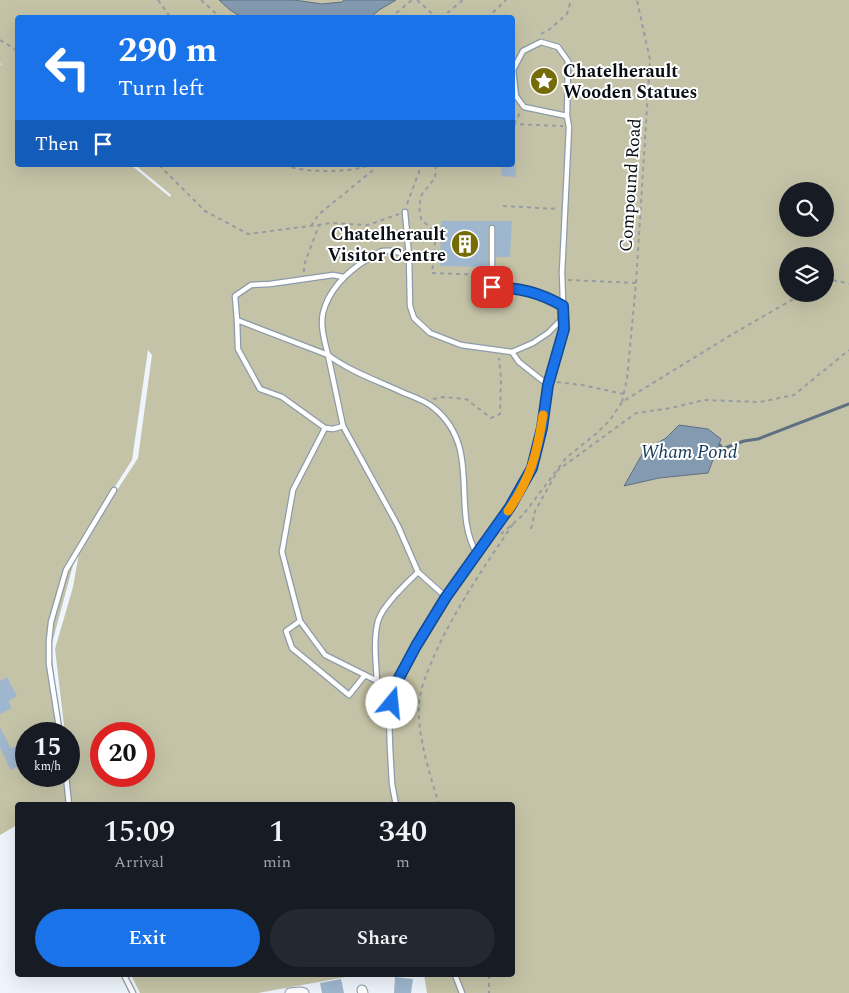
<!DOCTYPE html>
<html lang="en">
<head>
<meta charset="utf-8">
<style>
	body { margin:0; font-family:Spectral,serif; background:#242831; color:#f1f3f6; height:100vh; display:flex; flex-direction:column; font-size:19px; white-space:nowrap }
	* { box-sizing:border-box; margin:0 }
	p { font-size:16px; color:#9ea1a6 }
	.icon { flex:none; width:28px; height:28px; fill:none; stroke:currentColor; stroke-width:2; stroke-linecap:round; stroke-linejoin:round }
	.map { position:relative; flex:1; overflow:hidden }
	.drawer { position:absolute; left:15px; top:802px; width:500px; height:175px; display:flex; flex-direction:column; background:#171b24; border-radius:5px; box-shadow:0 5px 20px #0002 }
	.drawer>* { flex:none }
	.top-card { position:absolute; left:15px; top:15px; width:500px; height:152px; border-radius:5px; box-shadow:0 5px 20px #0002; background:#1a73e8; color:#fff; overflow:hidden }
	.tools { position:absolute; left:779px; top:182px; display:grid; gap:10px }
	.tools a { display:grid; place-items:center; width:55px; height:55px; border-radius:50%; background:#171b24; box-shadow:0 5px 20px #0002; font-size:25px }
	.speed { position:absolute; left:15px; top:722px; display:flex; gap:10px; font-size:25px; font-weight:700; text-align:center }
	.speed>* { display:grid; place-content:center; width:65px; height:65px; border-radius:50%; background:#171b24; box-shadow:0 5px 20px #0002; line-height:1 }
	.speed small { font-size:12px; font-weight:400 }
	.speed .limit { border:8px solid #d22; background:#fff; color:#111 }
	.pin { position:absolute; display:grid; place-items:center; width:42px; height:42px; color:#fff; margin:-21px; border-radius:10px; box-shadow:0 2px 8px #0006 }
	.me { position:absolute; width:55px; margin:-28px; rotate:17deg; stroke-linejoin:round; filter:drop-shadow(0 0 4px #0008) }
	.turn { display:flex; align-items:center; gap:18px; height:105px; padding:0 20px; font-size:22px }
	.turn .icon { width:65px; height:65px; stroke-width:2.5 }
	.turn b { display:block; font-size:35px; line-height:42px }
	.then { display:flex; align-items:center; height:48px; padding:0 20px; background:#0003; gap:10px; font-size:19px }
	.eta { display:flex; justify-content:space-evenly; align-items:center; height:85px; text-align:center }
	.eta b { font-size:30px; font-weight:600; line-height:35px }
	.primary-button { display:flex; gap:10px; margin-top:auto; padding:10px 20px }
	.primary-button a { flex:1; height:58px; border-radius:30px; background:#1a73e8; color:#fff; font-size:20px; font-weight:600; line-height:58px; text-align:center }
	.primary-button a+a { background:#242831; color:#f1f3f6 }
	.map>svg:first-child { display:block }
	.green { fill:#c5c3a7; fill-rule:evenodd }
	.water { fill:#849ab1; stroke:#5f7082 }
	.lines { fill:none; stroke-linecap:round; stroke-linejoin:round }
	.stream { stroke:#5f7082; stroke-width:3 }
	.building { fill:#9fb7ce }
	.lane-casing { stroke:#8c9baa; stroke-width:7 }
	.street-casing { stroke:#8c9baa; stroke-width:11 }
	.path { stroke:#969ca2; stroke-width:2; stroke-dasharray:4 4; stroke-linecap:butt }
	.lane { stroke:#fff; stroke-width:4.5 }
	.street { stroke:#fff; stroke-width:9 }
	.route-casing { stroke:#114b97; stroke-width:12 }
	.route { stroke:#1a73e8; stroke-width:9 }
	.slow { stroke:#f59e0b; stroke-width:9 }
	.labels { text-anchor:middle; stroke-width:4; stroke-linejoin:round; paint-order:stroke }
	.poi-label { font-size:18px; font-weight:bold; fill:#090e13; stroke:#fff; text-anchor:start }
	.street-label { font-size:18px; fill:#090e13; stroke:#fff }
	.water-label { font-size:19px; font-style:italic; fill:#113657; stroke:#fff }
</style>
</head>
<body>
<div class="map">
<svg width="849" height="993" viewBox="0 0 849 993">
	<rect width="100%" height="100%" fill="#eff5fc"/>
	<g class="green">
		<path d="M0 0H849V993H427L424 975H512V805H72L69 776V734H65L55 649 73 587 80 547 138 458 152 355 148 350 132 460 79 543 51 647 60 734H26V776H64L67 805H18L17 825 0 835V64L3 66 0 63ZM18 18H512V165H135L171 195 170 197 131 165H18ZM788 191H825V229H788ZM788 256H825V294H788ZM101 734H144V776H101Z"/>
		<polygon points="131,975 357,975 258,993 140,993"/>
	</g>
	<g class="water">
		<polygon points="219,0 294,0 322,4 342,2 344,0 396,0 379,10 371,17 243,18 230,10"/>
		<polygon points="679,425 708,429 721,439 708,473 659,478 624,486 644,451 666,438"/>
	</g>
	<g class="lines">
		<polyline class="stream" points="720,445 722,449 744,441 758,439 849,404"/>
	</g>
	<g class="building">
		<polygon points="502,165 516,165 516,177 501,176"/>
		<polygon points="441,221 512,221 510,257 496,257 496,228 492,224 488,228 488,267 440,266"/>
		<polygon points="7,677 17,696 8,701 12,708 0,714 0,681"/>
		<polygon points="0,727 11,749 15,746 18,752 24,749 26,754 26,762 11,770 0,748"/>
		<polygon points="395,977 413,979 411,993 394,993"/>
		<polygon points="341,979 344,993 322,993 320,983"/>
	</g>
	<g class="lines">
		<defs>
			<g id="lane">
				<polyline points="405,212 409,256 410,306 414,318 430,333 461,345 512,352 533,343 548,333 565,316"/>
				<path d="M492 228V287C520 288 539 292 563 306"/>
				<polyline points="237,320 235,296 251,285 270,284 333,275 343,277"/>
				<polyline points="512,352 519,362 548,385"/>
				<path d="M328 355C325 342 320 327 323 313 329 288 348 271 369 258 373 256 378 252 383 251 392 250 400 252 409 256"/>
				<path d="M343 426 333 429 325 428 293 490 282 552 300 621 325 655 377 681C376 662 373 640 378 621 383 605 406 584 418 572"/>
				<polyline points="325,428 282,397 260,389 238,349 237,320 328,355"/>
				<path d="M446 597 418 572 398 526 343 426 328 355C351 372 378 381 404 393 414 397 426 401 434 408 483 448 450 509 477 554"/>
				<polyline points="300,621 286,631 292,648 349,695 365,675"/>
				<polyline points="60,734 49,664 49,641 51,622 66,570 114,490"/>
				<polyline points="66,776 69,805"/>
				<polyline points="396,805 392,784 390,748 389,716 393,689 416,646 446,597 510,507 532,468 542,428 548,385 564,329 562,273 569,127 567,116 568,61 558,47 541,42 523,51 513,70 516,96 524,107 567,116"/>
				<polyline points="124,975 133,993"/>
				<polyline points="455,975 462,993"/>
			</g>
			<g id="street">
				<polyline points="362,990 363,993"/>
				<polyline points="290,993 301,992 304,993"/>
			</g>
		</defs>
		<use href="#lane" class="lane-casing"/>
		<use href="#street" class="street-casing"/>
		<g class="path">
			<polyline points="158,0 171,18"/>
			<polyline points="201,0 221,18"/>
			<polyline points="417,0 437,18"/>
			<polyline points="390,18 412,0"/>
			<polyline points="441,18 463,0"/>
			<polyline points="487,18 506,0"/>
			<polyline points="541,34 550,29 567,14 571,0"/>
			<polyline points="0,40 18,51"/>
			<polyline points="512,124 563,126"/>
			<polyline points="514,124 520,113"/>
			<polyline points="159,165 205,211 248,234 332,223 368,225 399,214"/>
			<path d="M284 165C304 173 350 173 370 165"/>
			<polyline points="436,165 435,178 422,194 419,206 421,219 436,233 432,273 485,275"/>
			<polyline points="407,204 419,172 420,165"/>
			<polyline points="503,206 558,209"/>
			<polyline points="311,226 318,215 372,171 375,165"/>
			<polyline points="304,272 304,265 319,225"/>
			<polyline points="568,280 636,283"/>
			<polyline points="825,280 839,281 849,284"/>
			<polyline points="557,382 582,385 624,394"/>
			<polyline points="433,399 443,397 466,399 491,418 500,414 501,379 499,358"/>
			<polyline points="622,402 627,379 636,283 650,60 637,0"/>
			<polyline points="531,529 535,511 558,470 636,413 671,408 704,400 760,402 794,395 849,350"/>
			<polyline points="501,534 523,515 566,458 597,433 610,420 622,402 731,335 802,294"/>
			<path d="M439 805C430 774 417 736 419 704 420 687 428 671 434 656 455 609 484 567 513 524"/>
			<polyline points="489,975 489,993"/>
		</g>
		<use href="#lane" class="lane"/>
		<use href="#street" class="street"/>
	</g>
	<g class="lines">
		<defs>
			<path id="route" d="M392 703 393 689 416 646 446 597 510 507 532 468 542 428 548 385 564 329 563 306C539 292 520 288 492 287"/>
		</defs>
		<use href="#route" class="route-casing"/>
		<use href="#route" class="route"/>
		<path class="slow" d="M508 511C531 478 537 454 543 415"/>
	</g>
	<defs>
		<symbol id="sight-disc" viewBox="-11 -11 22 22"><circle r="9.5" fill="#756c08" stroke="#fff"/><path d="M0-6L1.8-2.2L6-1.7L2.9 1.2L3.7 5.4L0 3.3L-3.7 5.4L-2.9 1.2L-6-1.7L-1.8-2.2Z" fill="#fff"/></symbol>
		<symbol id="building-disc" viewBox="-11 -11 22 22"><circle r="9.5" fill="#756c08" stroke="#fff"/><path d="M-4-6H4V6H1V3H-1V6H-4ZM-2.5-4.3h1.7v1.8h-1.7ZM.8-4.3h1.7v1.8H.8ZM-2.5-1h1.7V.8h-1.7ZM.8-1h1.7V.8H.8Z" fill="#fff"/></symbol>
	</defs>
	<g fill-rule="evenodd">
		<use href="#sight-disc" x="528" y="65" width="32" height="32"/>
		<use href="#building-disc" x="449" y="228" width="32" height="32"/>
	</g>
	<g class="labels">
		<g class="poi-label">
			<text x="563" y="77">Chatelherault<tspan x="563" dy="21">Wooden Statues</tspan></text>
			<text x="446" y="240" text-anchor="end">Chatelherault<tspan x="446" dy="21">Visitor Centre</tspan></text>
		</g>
		<g class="street-label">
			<text transform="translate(630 185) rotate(-86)" y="6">Compound Road</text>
		</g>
		<g class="water-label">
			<text x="689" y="458">Wham Pond</text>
		</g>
	</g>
</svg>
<div class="tools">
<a><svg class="icon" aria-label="search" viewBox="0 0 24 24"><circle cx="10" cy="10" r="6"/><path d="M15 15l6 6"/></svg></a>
<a><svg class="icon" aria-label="layers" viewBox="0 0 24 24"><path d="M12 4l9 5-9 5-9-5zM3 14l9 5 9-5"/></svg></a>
</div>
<div class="speed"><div>15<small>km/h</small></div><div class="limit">20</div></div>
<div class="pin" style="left:492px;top:287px;background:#d93025"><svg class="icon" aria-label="arrive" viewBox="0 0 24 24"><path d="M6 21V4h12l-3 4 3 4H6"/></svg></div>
<svg class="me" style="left:392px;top:703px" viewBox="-20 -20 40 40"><circle r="19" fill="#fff"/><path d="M0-13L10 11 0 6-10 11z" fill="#1a73e8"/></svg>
<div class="top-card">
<div class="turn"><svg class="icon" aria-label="left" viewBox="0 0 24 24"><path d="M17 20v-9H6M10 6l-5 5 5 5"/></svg><div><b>290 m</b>Turn left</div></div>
<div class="then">Then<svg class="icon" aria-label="arrive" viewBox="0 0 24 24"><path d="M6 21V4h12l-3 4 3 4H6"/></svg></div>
</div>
<section class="drawer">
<div class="eta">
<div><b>15:09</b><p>Arrival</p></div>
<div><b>1</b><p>min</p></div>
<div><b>340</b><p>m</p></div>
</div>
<div class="primary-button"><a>Exit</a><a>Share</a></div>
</section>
</div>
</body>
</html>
